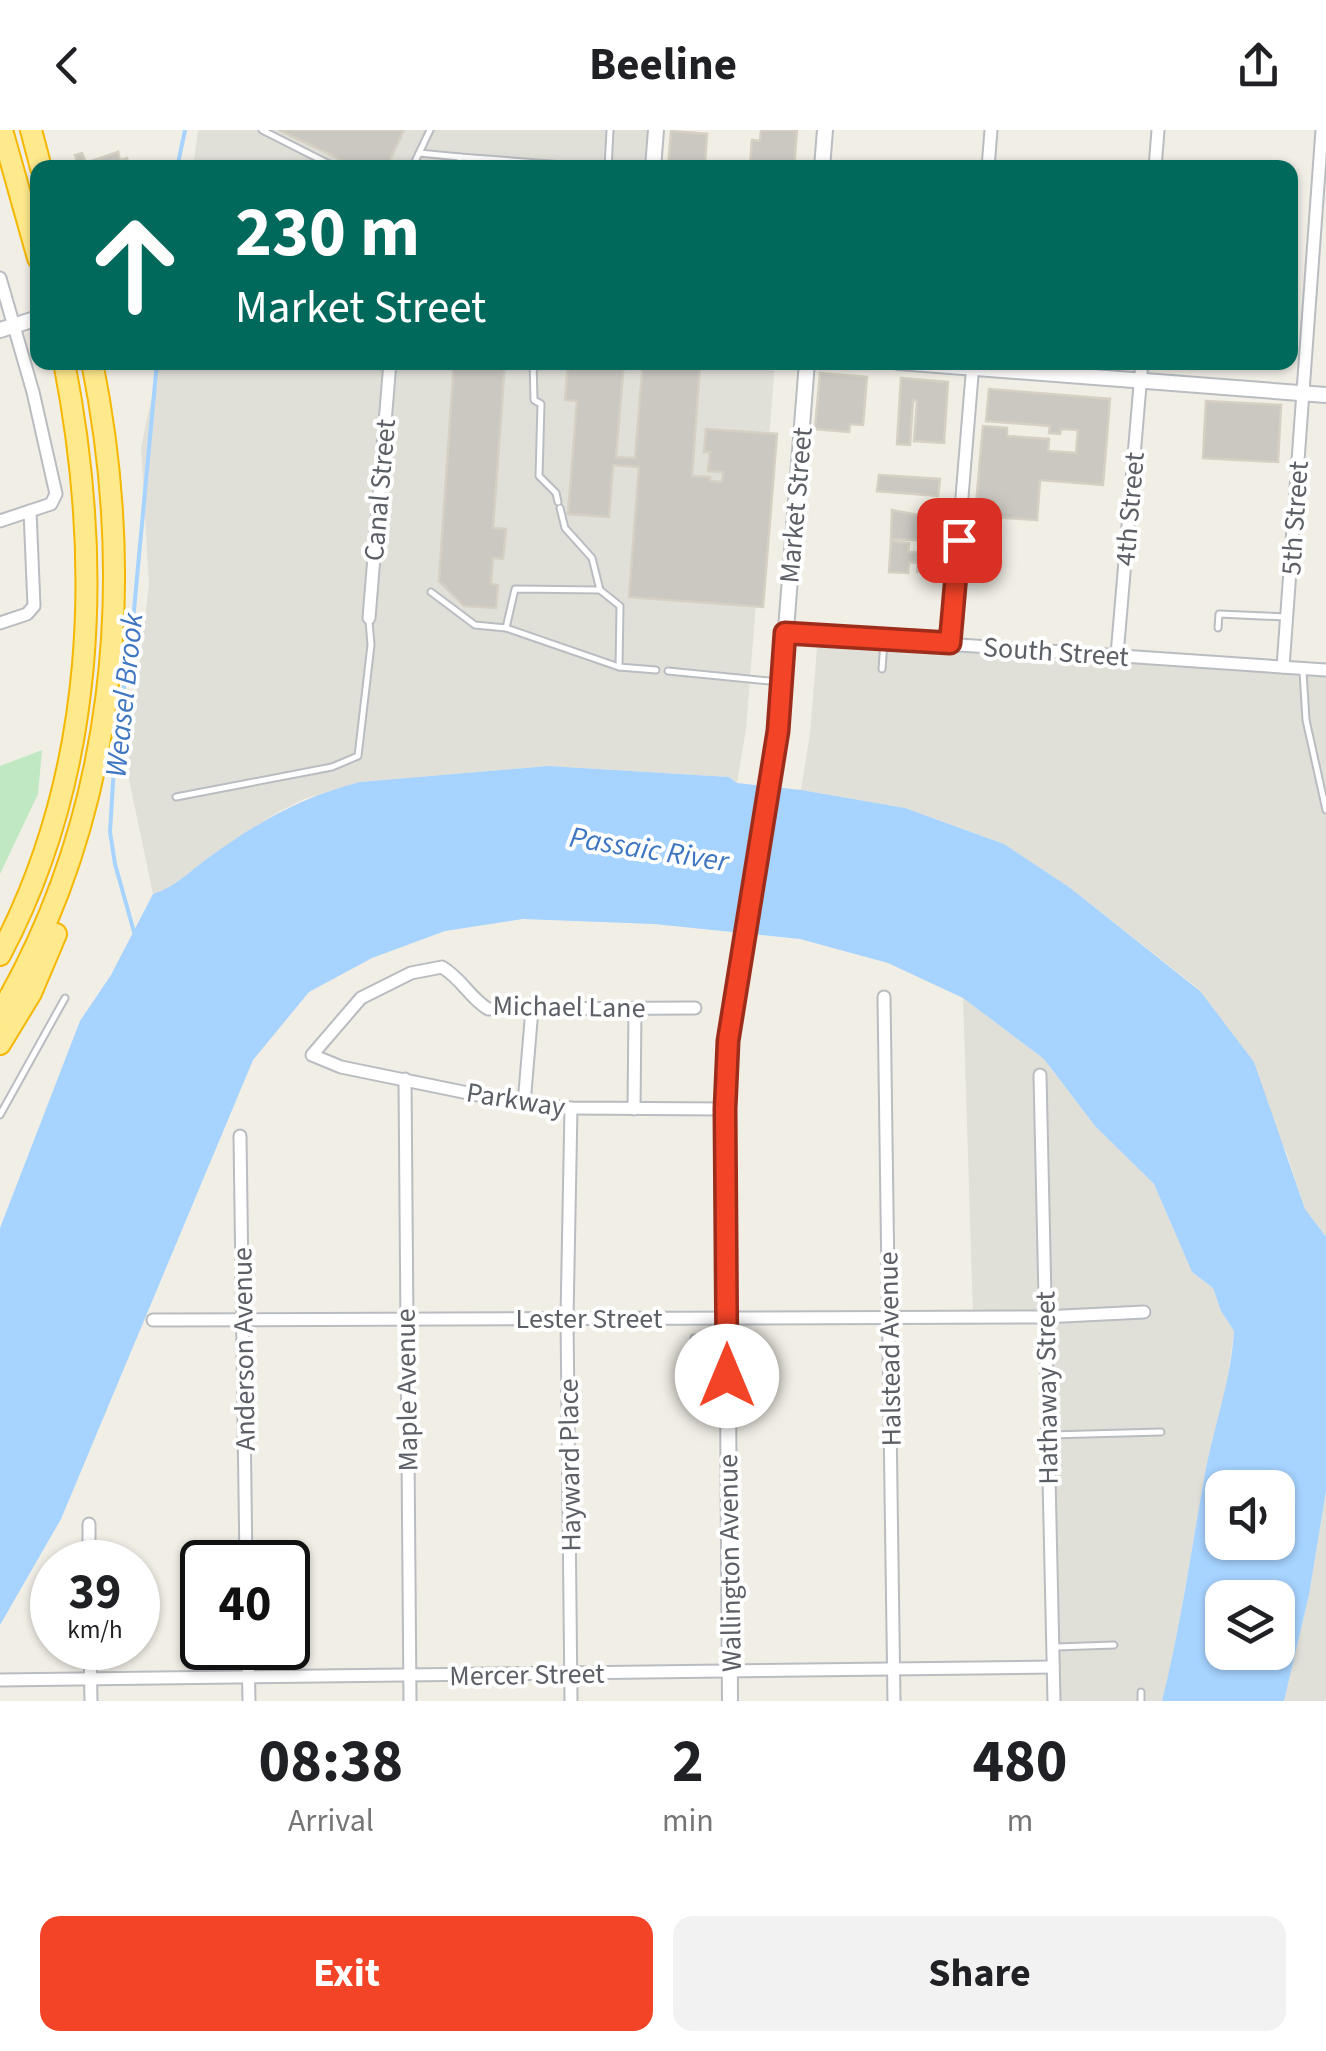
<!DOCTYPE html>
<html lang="en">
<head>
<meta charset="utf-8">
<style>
	body { margin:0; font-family:"Source Sans 3",sans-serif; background:#f2f2f2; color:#202124; height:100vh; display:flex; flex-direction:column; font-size:38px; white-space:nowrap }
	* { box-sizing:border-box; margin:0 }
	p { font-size:32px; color:#757577 }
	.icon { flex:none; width:55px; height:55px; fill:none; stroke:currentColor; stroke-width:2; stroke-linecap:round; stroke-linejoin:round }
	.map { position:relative; height:1571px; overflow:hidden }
	.drawer { display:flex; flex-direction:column; background:#fff; flex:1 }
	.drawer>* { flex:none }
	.banner { position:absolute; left:30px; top:30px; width:1268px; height:210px; border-radius:20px; box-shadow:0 2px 8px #0004; background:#00695c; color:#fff; overflow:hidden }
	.tools { position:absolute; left:1205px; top:1340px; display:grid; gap:20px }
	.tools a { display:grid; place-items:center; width:90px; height:90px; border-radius:20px; background:#fff; box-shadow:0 2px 8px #0004; font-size:50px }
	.speed { position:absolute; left:30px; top:1410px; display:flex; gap:20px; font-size:50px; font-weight:700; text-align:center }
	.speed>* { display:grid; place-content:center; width:130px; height:130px; border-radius:50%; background:#fff; box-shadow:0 2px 8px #0004; line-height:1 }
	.speed small { font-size:25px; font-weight:400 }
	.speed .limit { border:5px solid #111; border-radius:15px; background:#fff; color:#111 }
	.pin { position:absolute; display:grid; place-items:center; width:85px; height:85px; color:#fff; margin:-42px; border-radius:20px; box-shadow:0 5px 15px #0006 }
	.me { position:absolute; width:110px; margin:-55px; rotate:0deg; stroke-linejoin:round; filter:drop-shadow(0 0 8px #0008) }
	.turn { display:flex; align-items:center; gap:35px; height:210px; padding:0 40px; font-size:45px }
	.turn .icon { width:130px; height:130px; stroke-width:2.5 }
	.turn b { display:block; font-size:70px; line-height:85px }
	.eta { display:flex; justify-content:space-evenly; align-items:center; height:170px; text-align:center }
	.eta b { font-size:60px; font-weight:700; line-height:70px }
	.action { display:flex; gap:20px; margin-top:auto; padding:20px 40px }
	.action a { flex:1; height:115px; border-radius:20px; background:#f34428; color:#fff; font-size:40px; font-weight:700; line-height:115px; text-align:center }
	.action a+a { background:#f2f2f2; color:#202124 }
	header { display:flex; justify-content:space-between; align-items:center; height:130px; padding:0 40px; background:#fff; font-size:45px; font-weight:700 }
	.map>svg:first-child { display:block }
	.industrial { fill:#e0e0d9 }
	.green { fill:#c0e9c3 }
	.water { fill:#a6d3ff; fill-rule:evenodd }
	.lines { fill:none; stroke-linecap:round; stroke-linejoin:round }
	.stream { stroke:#a6d3ff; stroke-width:4 }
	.building { fill:#cbc8c2; stroke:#d5d0c3; stroke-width:2.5 }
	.service-casing { stroke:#b9bcc1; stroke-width:9 }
	.minor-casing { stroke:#b9bcc1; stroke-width:15 }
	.tertiary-casing { stroke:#b9bcc1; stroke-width:18 }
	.motorway-casing { stroke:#f5b700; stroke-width:24 }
	.service { stroke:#fff; stroke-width:5 }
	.minor { stroke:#fff; stroke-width:11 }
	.tertiary { stroke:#fff; stroke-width:14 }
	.motorway { stroke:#ffe98d; stroke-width:20 }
	.route-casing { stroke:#9e2c1a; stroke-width:25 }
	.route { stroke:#f34428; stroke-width:18 }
	.labels { text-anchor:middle; stroke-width:8; stroke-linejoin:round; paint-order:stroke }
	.street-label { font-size:28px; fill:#5c6066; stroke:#fff }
	.water-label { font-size:30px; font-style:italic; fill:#3e76c1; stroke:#fff }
</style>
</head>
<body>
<header><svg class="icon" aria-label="back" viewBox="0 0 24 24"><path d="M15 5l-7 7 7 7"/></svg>Beeline<svg class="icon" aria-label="share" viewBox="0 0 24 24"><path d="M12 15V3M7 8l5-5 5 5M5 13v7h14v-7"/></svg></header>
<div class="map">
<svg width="1326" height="1571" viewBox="0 0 1326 1571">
	<rect width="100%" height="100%" fill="#f0eee5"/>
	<g class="industrial">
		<polygon points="198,0 656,0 654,37 193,38"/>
		<polygon points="159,233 775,233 746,599 737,653 729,647 548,636 360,652 304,669 278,682 213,724 167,760 153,764 127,640 149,454 141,317"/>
		<polygon points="818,506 1326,541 1326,1107 1305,1079 1286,1021 1200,860 1069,757 1004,714 905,678 801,660 810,603"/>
		<polygon points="963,868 1044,929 1095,996 1154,1054 1192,1142 1213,1158 1221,1181 1234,1201 1226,1263 1206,1339 1174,1522 1162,1571 1057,1571 1052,1182 973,1184"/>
		<polygon points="1326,1361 1326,1571 1284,1571 1309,1465"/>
	</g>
	<polygon class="green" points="42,620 38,664 0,744 0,636"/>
	<path class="water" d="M548 636 729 647 737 653 801 660 905 678 1004 714 1069 757 1200 861 1254 932 1305 1079 1326 1107V1361L1309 1465 1284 1571H1162C1181 1496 1191 1420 1205 1344 1214 1296 1231 1251 1234 1201L1221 1181 1213 1158 1192 1142 1154 1054 1095 996 1044 929 963 868 888 833 800 809 654 794 523 789 445 801 372 828 309 862 253 930 61 1389 0 1495V1098L80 891 111 845 153 764C176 757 192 739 212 725 258 692 304 666 360 652ZM1222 1358H1278V1412H1222ZM1222 1468H1278V1522H1222Z"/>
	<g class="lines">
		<g class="stream">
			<polyline points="177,38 185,0"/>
			<polyline points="134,802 115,734 110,702 114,636 134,480 157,232"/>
		</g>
	</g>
	<g class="building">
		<polygon points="279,0 404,0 386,38 358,38"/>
		<polygon points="761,0 797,0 794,38 750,38 752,10 760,11"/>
		<polygon points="671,1 707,4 705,34 726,38 668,38"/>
		<polygon points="118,22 120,30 127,28 130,38 79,38 75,25 82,23 86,33"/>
		<polygon points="454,232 505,232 493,398 506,399 503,429 493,428 491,454 498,455 496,478 464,476 439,451"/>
		<polygon points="568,232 624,232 616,327 635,328 643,232 700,236 692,346 710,347 710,351 722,352 723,342 708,341 710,322 704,322 706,299 777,304 763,477 629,467 639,337 613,335 609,387 568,384 577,271 565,270"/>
		<polygon points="820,243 867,247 863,295 850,294 849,302 815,299"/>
		<polygon points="901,248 948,252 944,313 914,311 917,271 913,270 910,315 897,314"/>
		<polygon points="989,259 1110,269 1103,355 1040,350 1037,390 975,386 983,296 1007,298 1007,306 1049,309 1048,321 1076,323 1078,300 1061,299 1060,304 1049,303 1050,296 986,291"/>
		<polygon points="1206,271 1281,275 1278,332 1203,328"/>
		<polygon points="879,345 940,349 938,366 877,361"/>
		<polygon points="892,380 923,386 923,381 940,382 938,411 891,409"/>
		<polygon points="891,411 909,413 908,422 919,422 920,413 938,414 936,444 917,442 918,433 909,432 908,443 889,442"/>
	</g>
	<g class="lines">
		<defs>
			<g id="service">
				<polyline points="262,0 337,38"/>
				<polyline points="419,23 460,27 459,38"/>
				<polyline points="460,27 603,38"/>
				<polyline points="412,38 430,0"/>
				<polyline points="608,38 610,0"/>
				<polyline points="533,232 534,270 541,274 539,346 556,363 558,372"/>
				<polyline points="560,378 565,398 592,428 600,460"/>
				<polyline points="431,462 475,495 506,498 515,459 600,460 620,476 619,537 656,540"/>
				<polyline points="506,498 619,537"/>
				<polyline points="1218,498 1219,484 1286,487"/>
				<polyline points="882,539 884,512"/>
				<polyline points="668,541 779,552"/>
				<polyline points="1303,542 1306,590 1326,680"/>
				<polyline points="176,667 332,637 358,626 371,515 369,491"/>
				<polyline points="0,985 65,868"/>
				<polyline points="694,1208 695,1275 724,1274"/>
				<polyline points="1050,1305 1161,1302"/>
				<polyline points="1056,1517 1114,1515"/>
				<polyline points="1141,1571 1141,1562"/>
			</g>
			<g id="minor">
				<polyline points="988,38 991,0"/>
				<polyline points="1155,38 1158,0"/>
				<polyline points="0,148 33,262 56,364 51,374 0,391"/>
				<polyline points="369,488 390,232"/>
				<polyline points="0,493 27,484 34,476 30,381"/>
				<polyline points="785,503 1326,540"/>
				<polyline points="950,513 973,233"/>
				<polyline points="1117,525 1142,232"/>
				<polyline points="1283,537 1322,0"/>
				<polyline points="884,867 894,1571"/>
				<path d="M695 878 488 879C468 866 464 851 442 837L411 843 361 868 312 925 341 937 522 974 571 978 725 979"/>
				<polyline points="1040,945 1054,1571"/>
				<polyline points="405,949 410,1571"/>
				<polyline points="524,974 532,879"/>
				<polyline points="571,978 567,1188 571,1571"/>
				<polyline points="634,979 635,878"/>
				<polyline points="240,1006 246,1432"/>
				<polyline points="153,1190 1043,1187 1144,1182"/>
				<polyline points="89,1394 89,1432"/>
				<polyline points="90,1518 91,1571"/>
				<polyline points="248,1518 249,1571"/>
				<polyline points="0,1550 1053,1537"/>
			</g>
			<g id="tertiary">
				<polyline points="653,38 656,0"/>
				<polyline points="822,38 825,0"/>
				<polyline points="0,200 38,188"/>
				<polyline points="898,232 1326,265"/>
				<polyline points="730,1571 726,945 733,874 778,601 807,232"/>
			</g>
			<g id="motorway">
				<polyline points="2,0 38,128"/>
				<polyline points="31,0 41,38"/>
				<path d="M0 825C97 642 103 431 64 232"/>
				<path d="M0 884C116 686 137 455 92 232"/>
				<polyline points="0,914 31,863 56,804"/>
			</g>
		</defs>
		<use href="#service" class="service-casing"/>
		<use href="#minor" class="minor-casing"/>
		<use href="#tertiary" class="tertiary-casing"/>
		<use href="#motorway" class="motorway-casing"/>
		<use href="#service" class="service"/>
		<use href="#minor" class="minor"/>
		<use href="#tertiary" class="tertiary"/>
		<use href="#motorway" class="motorway"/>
	</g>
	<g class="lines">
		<defs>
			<polyline id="route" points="727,1246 725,979 728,911 778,601 785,503 950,513 959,410"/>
		</defs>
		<use href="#route" class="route-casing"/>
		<use href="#route" class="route"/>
	</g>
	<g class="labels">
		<g class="street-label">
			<text transform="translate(379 360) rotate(-85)" y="10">Canal Street</text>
			<text transform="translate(795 375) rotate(-85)" y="10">Market Street</text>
			<text transform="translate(1129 379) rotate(-85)" y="10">4th Street</text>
			<text transform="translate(1294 388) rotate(-86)" y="10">5th Street</text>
			<text transform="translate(1056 521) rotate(4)" y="10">South Street</text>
			<text transform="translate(569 876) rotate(1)" y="10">Michael Lane</text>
			<text transform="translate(516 969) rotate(9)" y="10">Parkway</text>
			<text x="589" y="1198">Lester Street</text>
			<text transform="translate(243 1219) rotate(-91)" y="10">Anderson Avenue</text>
			<text transform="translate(889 1219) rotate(-91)" y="10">Halstead Avenue</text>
			<text transform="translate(1046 1258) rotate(-91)" y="10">Hathaway Street</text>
			<text transform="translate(406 1260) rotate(-91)" y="10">Maple Avenue</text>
			<text transform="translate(569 1335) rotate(-91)" y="10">Hayward Place</text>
			<text transform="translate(729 1433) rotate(-91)" y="10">Wallington Avenue</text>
			<text transform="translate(527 1544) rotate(-1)" y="10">Mercer Street</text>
		</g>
		<g class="water-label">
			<text transform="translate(124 565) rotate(-84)" y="10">Weasel Brook</text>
			<text transform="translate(649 719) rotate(9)" y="10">Passaic River</text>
		</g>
	</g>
</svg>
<div class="tools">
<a><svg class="icon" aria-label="sound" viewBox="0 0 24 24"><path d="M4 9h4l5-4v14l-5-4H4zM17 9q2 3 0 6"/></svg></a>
<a><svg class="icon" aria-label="layers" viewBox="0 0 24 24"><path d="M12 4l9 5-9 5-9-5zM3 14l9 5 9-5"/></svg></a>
</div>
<div class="speed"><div>39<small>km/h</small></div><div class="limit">40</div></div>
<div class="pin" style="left:959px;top:410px;background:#d93025"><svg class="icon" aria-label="arrive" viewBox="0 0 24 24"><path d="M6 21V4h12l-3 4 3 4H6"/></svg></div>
<svg class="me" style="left:727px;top:1246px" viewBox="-20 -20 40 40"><circle r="19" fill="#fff"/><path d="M0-13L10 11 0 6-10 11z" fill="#f34428"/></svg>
<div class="banner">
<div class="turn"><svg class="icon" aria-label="ahead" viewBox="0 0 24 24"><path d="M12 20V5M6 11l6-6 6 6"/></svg><div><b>230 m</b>Market Street</div></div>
</div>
</div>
<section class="drawer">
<div class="eta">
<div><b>08:38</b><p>Arrival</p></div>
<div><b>2</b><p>min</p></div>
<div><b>480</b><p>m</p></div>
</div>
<div class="action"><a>Exit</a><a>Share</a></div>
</section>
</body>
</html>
